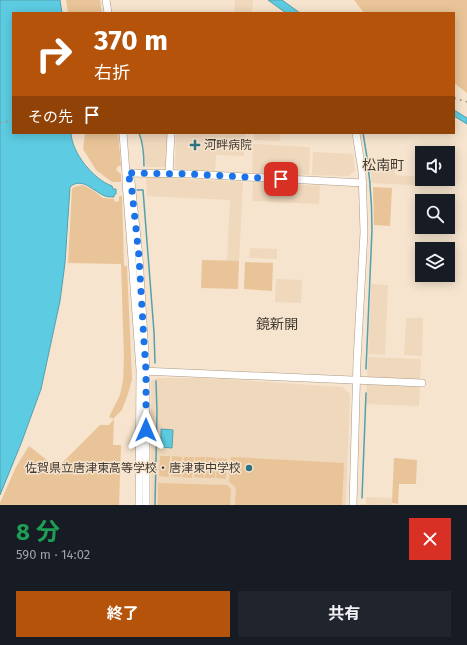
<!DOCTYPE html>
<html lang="ja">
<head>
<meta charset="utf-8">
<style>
	body { margin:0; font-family:"Fira Sans","Noto Sans JP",sans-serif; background:#20242c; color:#f1f3f6; height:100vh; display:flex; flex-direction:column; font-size:15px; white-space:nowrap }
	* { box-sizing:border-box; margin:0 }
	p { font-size:13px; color:#9ea1a6 }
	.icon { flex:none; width:22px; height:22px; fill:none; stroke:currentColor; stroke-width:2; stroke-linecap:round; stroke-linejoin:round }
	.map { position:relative; height:505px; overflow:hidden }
	.panel { display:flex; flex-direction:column; background:#171b24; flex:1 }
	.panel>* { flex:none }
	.guide { position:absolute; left:12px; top:12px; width:443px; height:122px; border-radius:0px; box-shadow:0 2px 10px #0003; background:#b45309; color:#fff; overflow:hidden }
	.tools { position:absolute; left:415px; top:146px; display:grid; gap:8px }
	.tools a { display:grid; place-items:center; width:40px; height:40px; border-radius:0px; background:#171b24; box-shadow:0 2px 10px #0003; font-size:20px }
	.pin { position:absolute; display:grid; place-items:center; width:34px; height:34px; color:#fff; margin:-17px; border-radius:8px; box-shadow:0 2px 6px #0006 }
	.me { position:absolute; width:44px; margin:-22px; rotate:0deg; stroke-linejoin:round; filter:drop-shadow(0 0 3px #0008) }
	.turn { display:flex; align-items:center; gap:14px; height:84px; padding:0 16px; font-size:18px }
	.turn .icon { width:52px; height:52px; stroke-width:2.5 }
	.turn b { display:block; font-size:28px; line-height:34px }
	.then { display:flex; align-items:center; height:38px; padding:0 16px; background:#0003; gap:8px; font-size:15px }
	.round { display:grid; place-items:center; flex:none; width:42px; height:42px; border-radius:0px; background:#20242c }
	.head { display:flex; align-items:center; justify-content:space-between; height:68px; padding:0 16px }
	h1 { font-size:24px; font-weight:700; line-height:30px; color:#1e9e55 }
	.action { display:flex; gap:8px; margin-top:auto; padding:8px 16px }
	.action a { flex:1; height:46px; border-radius:0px; background:#b45309; color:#fff; font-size:16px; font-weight:700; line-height:46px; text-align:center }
	.action a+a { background:#20242c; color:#f1f3f6 }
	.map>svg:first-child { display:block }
	.built { fill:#efd8bc }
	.green { fill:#e9c498 }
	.water { fill:#5dcce2; stroke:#55a0ad }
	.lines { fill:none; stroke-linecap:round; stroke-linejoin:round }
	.stream { stroke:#55a0ad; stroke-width:1.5 }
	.secondary-casing { stroke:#ab9a85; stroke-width:8 }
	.secondary { stroke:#fff; stroke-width:7 }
	.rail { stroke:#a59787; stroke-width:1.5; stroke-dasharray:2 4; stroke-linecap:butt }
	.route { stroke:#1a73e8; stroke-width:7; stroke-dasharray:0 12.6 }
	.poi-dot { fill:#2d7380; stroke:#f6e4ce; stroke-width:1.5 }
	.labels { text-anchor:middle; stroke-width:3; stroke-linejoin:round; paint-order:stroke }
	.poi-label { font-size:12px; fill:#413a31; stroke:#f6e4ce; text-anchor:start }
	.quarter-label { font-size:14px; fill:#413a31; stroke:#f6e4ce }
</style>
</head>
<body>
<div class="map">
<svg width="467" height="505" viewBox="0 0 467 505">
	<rect width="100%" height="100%" fill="#f6e4ce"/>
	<g class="built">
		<polygon points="235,0 253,0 252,13 234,13"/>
		<polygon points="140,133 169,133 166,167 146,167 143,143"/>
		<polygon points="176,133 245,133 244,156 216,155 215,171 177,169 175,167"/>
		<polygon points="254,133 280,133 280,141 254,140"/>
		<polygon points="253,144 310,147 309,175 252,172"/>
		<polygon points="313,152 353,154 355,171 348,176 312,175"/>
		<polygon points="370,168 395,169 395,175 422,177 422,179 430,179 429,186 372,183"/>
		<polygon points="146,177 243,182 239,261 227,261 230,200 147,196"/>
		<polygon points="253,182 320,186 319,204 252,201"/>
		<polygon points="250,248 277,249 277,259 249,258"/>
		<polygon points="276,279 302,280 301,303 275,302"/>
		<polygon points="371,284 388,285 385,355 368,354"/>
		<polygon points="406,318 423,318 422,356 404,355"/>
		<polygon points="368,357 421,359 419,406 366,404"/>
		<polygon points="157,378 207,378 342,387 350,394 346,505 151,505 151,381"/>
		<polygon points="366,497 392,498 392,505 361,505 361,504 366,505"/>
	</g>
	<g class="green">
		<polygon points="66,0 100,0 102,13 68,13"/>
		<polygon points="354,0 467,0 467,93 454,83 454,13 364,13"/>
		<polygon points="85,133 118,133 121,166 118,166 116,170 121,174 121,182 112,182 96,170 83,149"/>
		<polygon points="82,185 91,189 103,198 114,199 115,202 119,201 119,196 122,196 124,266 127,266 132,379 128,394 122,410 114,418 113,445 121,445 119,505 0,505 0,503 16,467 29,446 57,468 100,425 109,425 114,419 109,417 120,395 123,381 124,358 121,264 68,263 72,189 74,187"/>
		<polygon points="373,187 392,188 390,226 374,225"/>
		<polygon points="202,260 239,261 238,289 201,288"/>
		<polygon points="245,262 273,263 272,291 244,289"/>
		<polygon points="160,456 170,456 169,477 159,476"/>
		<polygon points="172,456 182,457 181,477 171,476"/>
		<polygon points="184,457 194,457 192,478 182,477"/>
		<polygon points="195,457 205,457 204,478 194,477"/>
		<polygon points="206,457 216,458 215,478 205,478"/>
		<polygon points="231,457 344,463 342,505 235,505 236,488 229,481"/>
		<polygon points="217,458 227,459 226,479 216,478"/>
		<polygon points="394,458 417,460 416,484 399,484 398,504 392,503"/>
		<polygon points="158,483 227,485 231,489 230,505 158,505"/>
	</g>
	<g class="water">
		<path d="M0 0H60L62 13H13V133H71C72 153 93 179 112 186L113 189H116V194L114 195V197C111 197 108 197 105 196 94 192 82 176 70 187L65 263 60 301 41 389 22 441 0 495Z"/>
		<polygon points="268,0 282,0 300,13 286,13"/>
		<polygon points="454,110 467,118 467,124 454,116"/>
		<polygon points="161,429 173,430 172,448 161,447"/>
	</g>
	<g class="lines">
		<g class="stream">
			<path d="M139 133C143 143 144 156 144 166"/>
			<path d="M363 133C369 165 372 198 372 230L366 369"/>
			<polyline points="137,190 143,190 154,332 155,363"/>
			<polyline points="362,498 366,393"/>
			<polyline points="155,505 157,411 156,381"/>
		</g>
		<defs>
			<g id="secondary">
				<polyline points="106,0 108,13"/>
				<polyline points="123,133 126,173 126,182 132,259 140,370 139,505"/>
				<polyline points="126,173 191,174 363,183"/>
				<polyline points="127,173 131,182 139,257 146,371 146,505"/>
				<polyline points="169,174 171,133"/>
				<polyline points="142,371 422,383"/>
				<polyline points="353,505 357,361 364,232 362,171 356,133"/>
			</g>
		</defs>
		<use href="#secondary" class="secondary-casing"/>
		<use href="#secondary" class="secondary"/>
		<g class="rail">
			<polyline points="454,98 467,102"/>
			<polyline points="0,123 13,120"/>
		</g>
	</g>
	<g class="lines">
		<polyline class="route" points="146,430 146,371 144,342 139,257 131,182 126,173 191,174 281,179"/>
	</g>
	<g class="poi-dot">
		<path d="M193 139h4v4h4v4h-4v4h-4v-4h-4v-4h4z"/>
		<circle cx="249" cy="468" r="4"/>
	</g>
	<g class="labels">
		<g class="poi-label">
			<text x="204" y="149">河畔病院</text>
			<text x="241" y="472" text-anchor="end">佐賀県立唐津東高等学校・唐津東中学校</text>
		</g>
		<g class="quarter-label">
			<text x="383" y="170">松南町</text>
			<text x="277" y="329">鏡新開</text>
		</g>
	</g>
</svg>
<div class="tools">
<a><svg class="icon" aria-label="sound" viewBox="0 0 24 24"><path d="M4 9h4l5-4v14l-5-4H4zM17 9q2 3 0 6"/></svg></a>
<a><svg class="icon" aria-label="search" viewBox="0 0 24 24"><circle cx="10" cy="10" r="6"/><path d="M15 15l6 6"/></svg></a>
<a><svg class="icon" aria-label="layers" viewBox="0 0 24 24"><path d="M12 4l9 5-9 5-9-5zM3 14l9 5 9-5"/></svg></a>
</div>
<div class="pin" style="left:281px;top:179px;background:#d93025"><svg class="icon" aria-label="arrive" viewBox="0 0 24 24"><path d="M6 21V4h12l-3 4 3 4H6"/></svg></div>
<svg class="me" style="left:146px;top:430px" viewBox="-20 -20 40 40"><path d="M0-17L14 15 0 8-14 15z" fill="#1a73e8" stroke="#fff" stroke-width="4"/></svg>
<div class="guide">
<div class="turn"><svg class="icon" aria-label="right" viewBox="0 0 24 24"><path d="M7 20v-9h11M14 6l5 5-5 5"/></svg><div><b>370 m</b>右折</div></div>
<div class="then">その先<svg class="icon" aria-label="arrive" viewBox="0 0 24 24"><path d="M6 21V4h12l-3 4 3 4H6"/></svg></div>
</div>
</div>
<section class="panel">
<div class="head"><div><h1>8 分</h1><p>590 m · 14:02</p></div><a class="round" style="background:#d93025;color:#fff"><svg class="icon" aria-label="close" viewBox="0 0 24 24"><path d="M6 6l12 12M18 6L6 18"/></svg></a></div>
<div class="action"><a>終了</a><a>共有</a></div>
</section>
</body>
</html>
